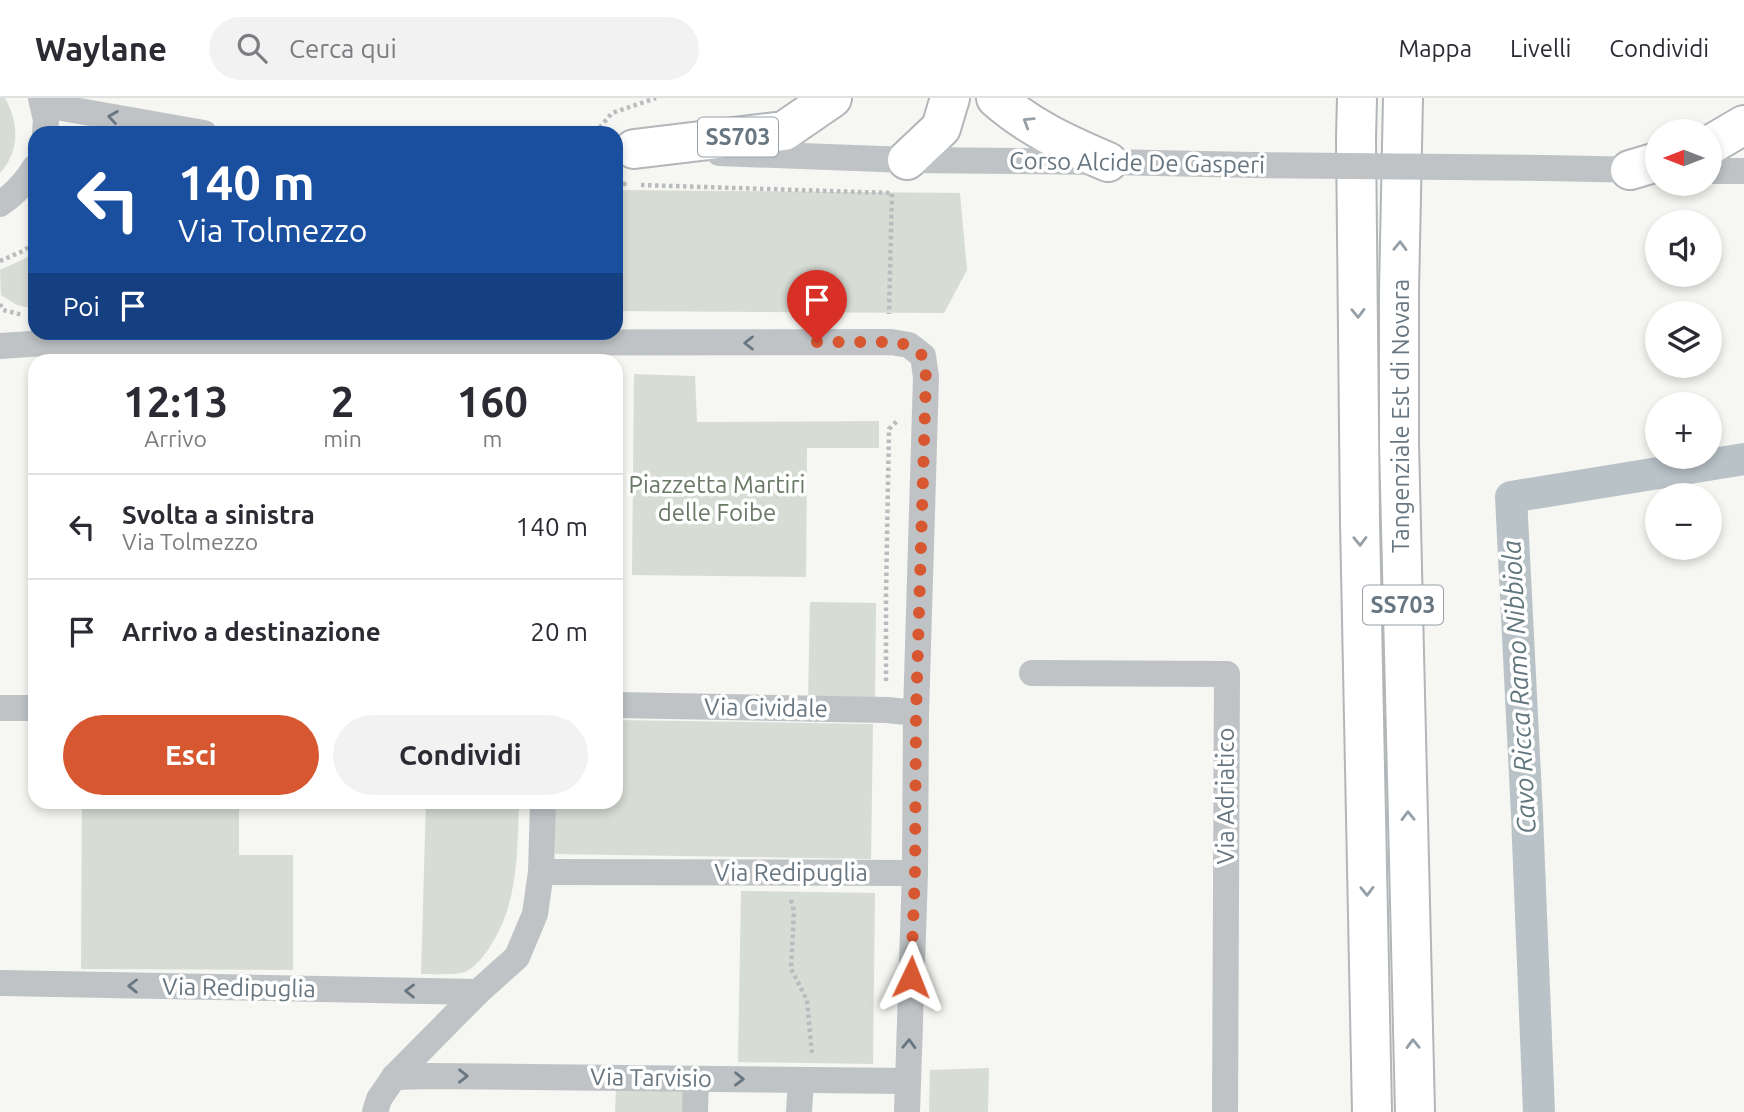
<!DOCTYPE html>
<html lang="it">
<head>
<meta charset="utf-8">
<style>
	body { margin:0; font-family:Ubuntu,sans-serif; background:#f2f2f3; color:#2b2b33; height:100vh; display:flex; flex-direction:column; font-size:26px; white-space:nowrap }
	* { box-sizing:border-box; margin:0 }
	p { font-size:23px; color:#7c7c81 }
	.icon { flex:none; width:38px; height:38px; fill:none; stroke:currentColor; stroke-width:2; stroke-linecap:round; stroke-linejoin:round }
	.map { position:relative; flex:1; overflow:hidden }
	.sheet { position:absolute; left:28px; top:256px; width:595px; height:455px; display:flex; flex-direction:column; background:#fff; border-radius:21px; box-shadow:0 4px 10px #0003 }
	.sheet>* { flex:none }
	.hud { position:absolute; left:28px; top:28px; width:595px; height:214px; border-radius:21px; box-shadow:0 4px 10px #0003; background:#1a4fa0; color:#fff; overflow:hidden }
	.needle { width:46px; rotate:270deg }
	.controls { position:absolute; left:1645px; top:21px; display:grid; gap:14px }
	.controls a { display:grid; place-items:center; width:77px; height:77px; border-radius:50%; background:#fff; box-shadow:0 4px 10px #0003; font-size:35px }
	.pin { position:absolute; display:grid; place-items:center; width:60px; height:60px; color:#fff; margin:-72px -30px; border-radius:50% 50% 50% 0; rotate:-45deg; box-shadow:0 0 7px #0007 }
	.pin .icon { rotate:45deg }
	.me { position:absolute; width:77px; margin:-38px; rotate:2deg; stroke-linejoin:round; filter:drop-shadow(0 0 5px #0008) }
	.turn { display:flex; align-items:center; gap:24px; height:147px; padding:0 35px; font-size:32px }
	.turn .icon { width:91px; height:91px; stroke-width:2.5 }
	.turn b { display:block; font-size:49px; line-height:60px }
	.then { display:flex; align-items:center; height:66px; padding:0 35px; background:#0003; gap:14px; font-size:26px }
	.eta { display:flex; justify-content:space-evenly; align-items:center; height:119px; text-align:center }
	.eta b { font-size:42px; font-weight:700; line-height:49px }
	.cta { display:flex; gap:14px; margin-top:auto; padding:14px 35px }
	.cta a { flex:1; height:80px; border-radius:42px; background:#d75731; color:#fff; font-size:28px; font-weight:700; line-height:80px; text-align:center }
	.cta a+a { background:#f2f2f3; color:#2b2b33 }
	ul { padding:0; list-style:none }
	li { display:flex; align-items:center; gap:21px; height:105px; padding:0 35px; border-top:2px solid #e1e1e2 }
	li div { flex:1 }
	li b { display:block; font-size:26px }
	li em { font-style:normal }
	header { display:flex; align-items:center; gap:42px; box-sizing:border-box; height:98px; padding:0 35px; background:#fff; border-bottom:2px solid #e1e1e2 }
	header strong { font-size:33px }
	nav { display:flex; gap:38px; margin-inline-start:auto; font-size:24px }
	.search { width:490px; height:63px; background:#f2f2f3; display:flex; align-items:center; gap:18px; box-sizing:border-box; padding:0 24px; border-radius:38px; color:#7c7c81; font-size:26px }
	.map>svg:first-child { display:block }
	.green { fill:#d7dcd4 }
	.lines { fill:none; stroke-linecap:round; stroke-linejoin:round }
	.canal { stroke:#b8c2c7; stroke-width:32 }
	.highway-casing { stroke:#b2b6b8; stroke-width:42 }
	.path { stroke:#b9bcbe; stroke-width:4.5; stroke-dasharray:3.5 3.5; stroke-linecap:butt }
	.street { stroke:#bfc3c6; stroke-width:26 }
	.highway { stroke:#fff; stroke-width:38 }
	.street-bridge { stroke:#bfc3c6; stroke-width:26 }
	.oneway { stroke:#677681 }
	.oneway2 { stroke:#959fa7 }
	.route { stroke:#d75731; stroke-width:12; stroke-dasharray:0 21.6 }
	.labels { text-anchor:middle; stroke-width:7; stroke-linejoin:round; paint-order:stroke }
	.shield { fill:#fff; stroke:#959fa7; stroke-width:2 }
	.shield-label { font-size:23px; font-weight:bold; fill:#677681 }
	.street-label { font-size:24px; fill:#677681; stroke:#fff }
	.park-label { font-size:24px; fill:#697965; stroke:#fff }
	.water-label { font-size:26px; font-style:italic; fill:#63777e; stroke:#fff }
</style>
</head>
<body>
<header>
<strong>Waylane</strong>
<div class="search"><svg class="icon" aria-label="search" viewBox="0 0 24 24"><circle cx="10" cy="10" r="6"/><path d="M15 15l6 6"/></svg>Cerca qui</div>
<nav><a>Mappa</a><a>Livelli</a><a>Condividi</a></nav>
</header>
<div class="map">
<svg width="1744" height="1014" viewBox="0 0 1744 1014">
	<rect width="100%" height="100%" fill="#f6f6f2"/>
	<g class="green">
		<path d="M0 0H5C19 25 20 53 0 75Z"/>
		<polygon points="616,92 960,95 967,172 944,215 616,213"/>
		<polygon points="35,153 35,211 17,207 1,197 0,172 24,161"/>
		<polygon points="634,276 695,278 697,324 879,323 879,350 807,350 806,479 632,477"/>
		<polygon points="810,504 876,505 875,606 808,605"/>
		<polygon points="616,622 873,626 871,761 555,756 555,704 616,704"/>
		<polygon points="82,704 239,704 239,757 293,757 293,872 81,871"/>
		<path d="M426 704H519C517 756 519 806 488 852 483 859 474 870 465 874 459 877 430 876 421 876Z"/>
		<polygon points="741,793 875,795 873,966 738,964"/>
		<polygon points="989,970 988,1014 929,1014 930,972"/>
		<polygon points="616,989 684,991 684,1014 615,1014"/>
	</g>
	<g class="lines">
		<polyline class="canal" points="1539,1014 1527,717 1511,399 1744,361"/>
		<defs>
			<g id="highway">
				<path d="M996 0C1030 30 1066 46 1108 64"/>
				<polyline points="1357,0 1356,40 1360,423 1372,1014"/>
				<polyline points="1403,0 1399,194 1399,345 1415,1014"/>
				<polyline points="1710,47 1744,27"/>
				<polyline points="634,51 784,33 832,0"/>
				<polyline points="907,62 941,30 950,0"/>
				<polyline points="1630,72 1657,64"/>
			</g>
		</defs>
		<use href="#highway" class="highway-casing"/>
		<g class="path">
			<polyline points="595,35 612,15 656,0"/>
			<polyline points="616,86 629,86"/>
			<polyline points="641,87 892,95 889,216"/>
			<polyline points="0,163 23,153 35,145"/>
			<polyline points="0,206 3,212 23,217"/>
			<polyline points="886,583 886,496 889,331 898,322"/>
			<polyline points="791,802 794,813 791,871 807,902 812,957"/>
		</g>
		<g class="street">
			<polyline points="41,0 46,22 45,35"/>
			<polyline points="42,1 62,10 204,35"/>
			<polyline points="719,55 907,62 1108,64 1253,67"/>
			<polyline points="1543,70 1646,72"/>
			<polyline points="1710,73 1744,73"/>
			<path d="M0 106C15 96 26 84 35 69"/>
			<polyline points="0,248 74,243 211,245 891,244 909,247 923,258 926,279 916,615 915,775 907,1014"/>
			<polyline points="1032,575 1227,576 1225,1014"/>
			<polyline points="616,607 887,612 916,615"/>
			<polyline points="0,610 35,610"/>
			<polyline points="541,774 915,775"/>
			<polyline points="0,885 478,894"/>
			<polyline points="394,979 431,978 908,983"/>
			<polyline points="375,1014 379,1001 394,979 478,894 517,859 535,816 541,774 543,704"/>
			<polyline points="695,1014 696,981"/>
			<polyline points="799,1014 801,982"/>
		</g>
		<use href="#highway" class="highway"/>
		<polyline class="street-bridge" points="1253,67 1543,70"/>
	</g>
	<defs><path id="oneway-chevron" d="M-2-3.5L2.5 0L-2 3.5" fill="none" stroke-width="1.6" stroke-linecap="round" stroke-linejoin="round" transform="scale(1.75)"/></defs>
	<g class="oneway">
		<use href="#oneway-chevron" transform="translate(113 19) rotate(-171)"/>
		<use href="#oneway-chevron" transform="translate(749 245) rotate(180)"/>
		<use href="#oneway-chevron" transform="translate(133 888) rotate(-179)"/>
		<use href="#oneway-chevron" transform="translate(410 893) rotate(-179)"/>
		<use href="#oneway-chevron" transform="translate(909 946) rotate(-88)"/>
		<use href="#oneway-chevron" transform="translate(463 978) rotate(1)"/>
		<use href="#oneway-chevron" transform="translate(739 981) rotate(1)"/>
	</g>
	<g class="oneway2">
		<use href="#oneway-chevron" transform="translate(1028 24) rotate(-148)"/>
		<use href="#oneway-chevron" transform="translate(1400 148) rotate(-89)"/>
		<use href="#oneway-chevron" transform="translate(1358 215) rotate(89)"/>
		<use href="#oneway-chevron" transform="translate(1360 443) rotate(89)"/>
		<use href="#oneway-chevron" transform="translate(1408 718) rotate(-91)"/>
		<use href="#oneway-chevron" transform="translate(1367 793) rotate(89)"/>
		<use href="#oneway-chevron" transform="translate(1413 946) rotate(-91)"/>
	</g>
	<g class="lines">
		<polyline class="route" points="817,244 891,244 909,247 923,258 926,279 916,615 915,775 911,879"/>
	</g>
	<g class="labels">
		<g class="shield">
			<rect x="698" y="19.5" width="80" height="39" rx="5"/>
			<rect x="1363" y="487.5" width="80" height="39" rx="5"/>
		</g>
		<g class="shield-label">
			<text x="738" y="47">SS703</text>
			<text x="1403" y="515">SS703</text>
		</g>
		<g class="street-label">
			<text transform="translate(1137 65) rotate(1)" y="8">Corso Alcide De Gasperi</text>
			<text transform="translate(1401 318) rotate(-90)" y="8">Tangenziale Est di Novara</text>
			<text transform="translate(766 610) rotate(1)" y="8">Via Cividale</text>
			<text transform="translate(1226 698) rotate(-90)" y="8">Via Adriatico</text>
			<text x="791" y="783">Via Redipuglia</text>
			<text transform="translate(239 890) rotate(1)" y="8">Via Redipuglia</text>
			<text transform="translate(651 980) rotate(1)" y="8">Via Tarvisio</text>
		</g>
		<g class="park-label">
			<text x="717" y="395">Piazzetta Martiri<tspan x="717" dy="28">delle Foibe</tspan></text>
		</g>
		<g class="water-label">
			<text transform="translate(1519 589) rotate(-93)" y="9">Cavo Ricca Ramo Nibbiola</text>
		</g>
	</g>
</svg>
<div class="controls">
<a><svg class="needle" viewBox="-14 -14 28 28"><path d="M0-13l5 13h-10z" fill="#e53935"/><path d="M0 13l5-13h-10z" fill="#7c7c81"/></svg></a>
<a><svg class="icon" aria-label="sound" viewBox="0 0 24 24"><path d="M4 9h4l5-4v14l-5-4H4zM17 9q2 3 0 6"/></svg></a>
<a><svg class="icon" aria-label="layers" viewBox="0 0 24 24"><path d="M12 4l9 5-9 5-9-5zM3 14l9 5 9-5"/></svg></a>
<a>+</a>
<a>−</a>
</div>
<div class="pin" style="left:817px;top:244px;background:#d93025"><svg class="icon" aria-label="arrive" viewBox="0 0 24 24"><path d="M6 21V4h12l-3 4 3 4H6"/></svg></div>
<svg class="me" style="left:911px;top:879px" viewBox="-20 -20 40 40"><path d="M0-17L14 15 0 8-14 15z" fill="#d75731" stroke="#fff" stroke-width="4"/></svg>
<div class="hud">
<div class="turn"><svg class="icon" aria-label="left" viewBox="0 0 24 24"><path d="M17 20v-9H6M10 6l-5 5 5 5"/></svg><div><b>140 m</b>Via Tolmezzo</div></div>
<div class="then">Poi<svg class="icon" aria-label="arrive" viewBox="0 0 24 24"><path d="M6 21V4h12l-3 4 3 4H6"/></svg></div>
</div>
<section class="sheet">
<div class="eta">
<div><b>12:13</b><p>Arrivo</p></div>
<div><b>2</b><p>min</p></div>
<div><b>160</b><p>m</p></div>
</div>
<ul>
<li><svg class="icon" aria-label="left" viewBox="0 0 24 24"><path d="M17 20v-9H6M10 6l-5 5 5 5"/></svg><div><b>Svolta a sinistra</b><p>Via Tolmezzo</p></div><em>140 m</em></li>
<li><svg class="icon" aria-label="arrive" viewBox="0 0 24 24"><path d="M6 21V4h12l-3 4 3 4H6"/></svg><div><b>Arrivo a destinazione</b></div><em>20 m</em></li>
</ul>
<div class="cta"><a>Esci</a><a>Condividi</a></div>
</section>
</div>
</body>
</html>
